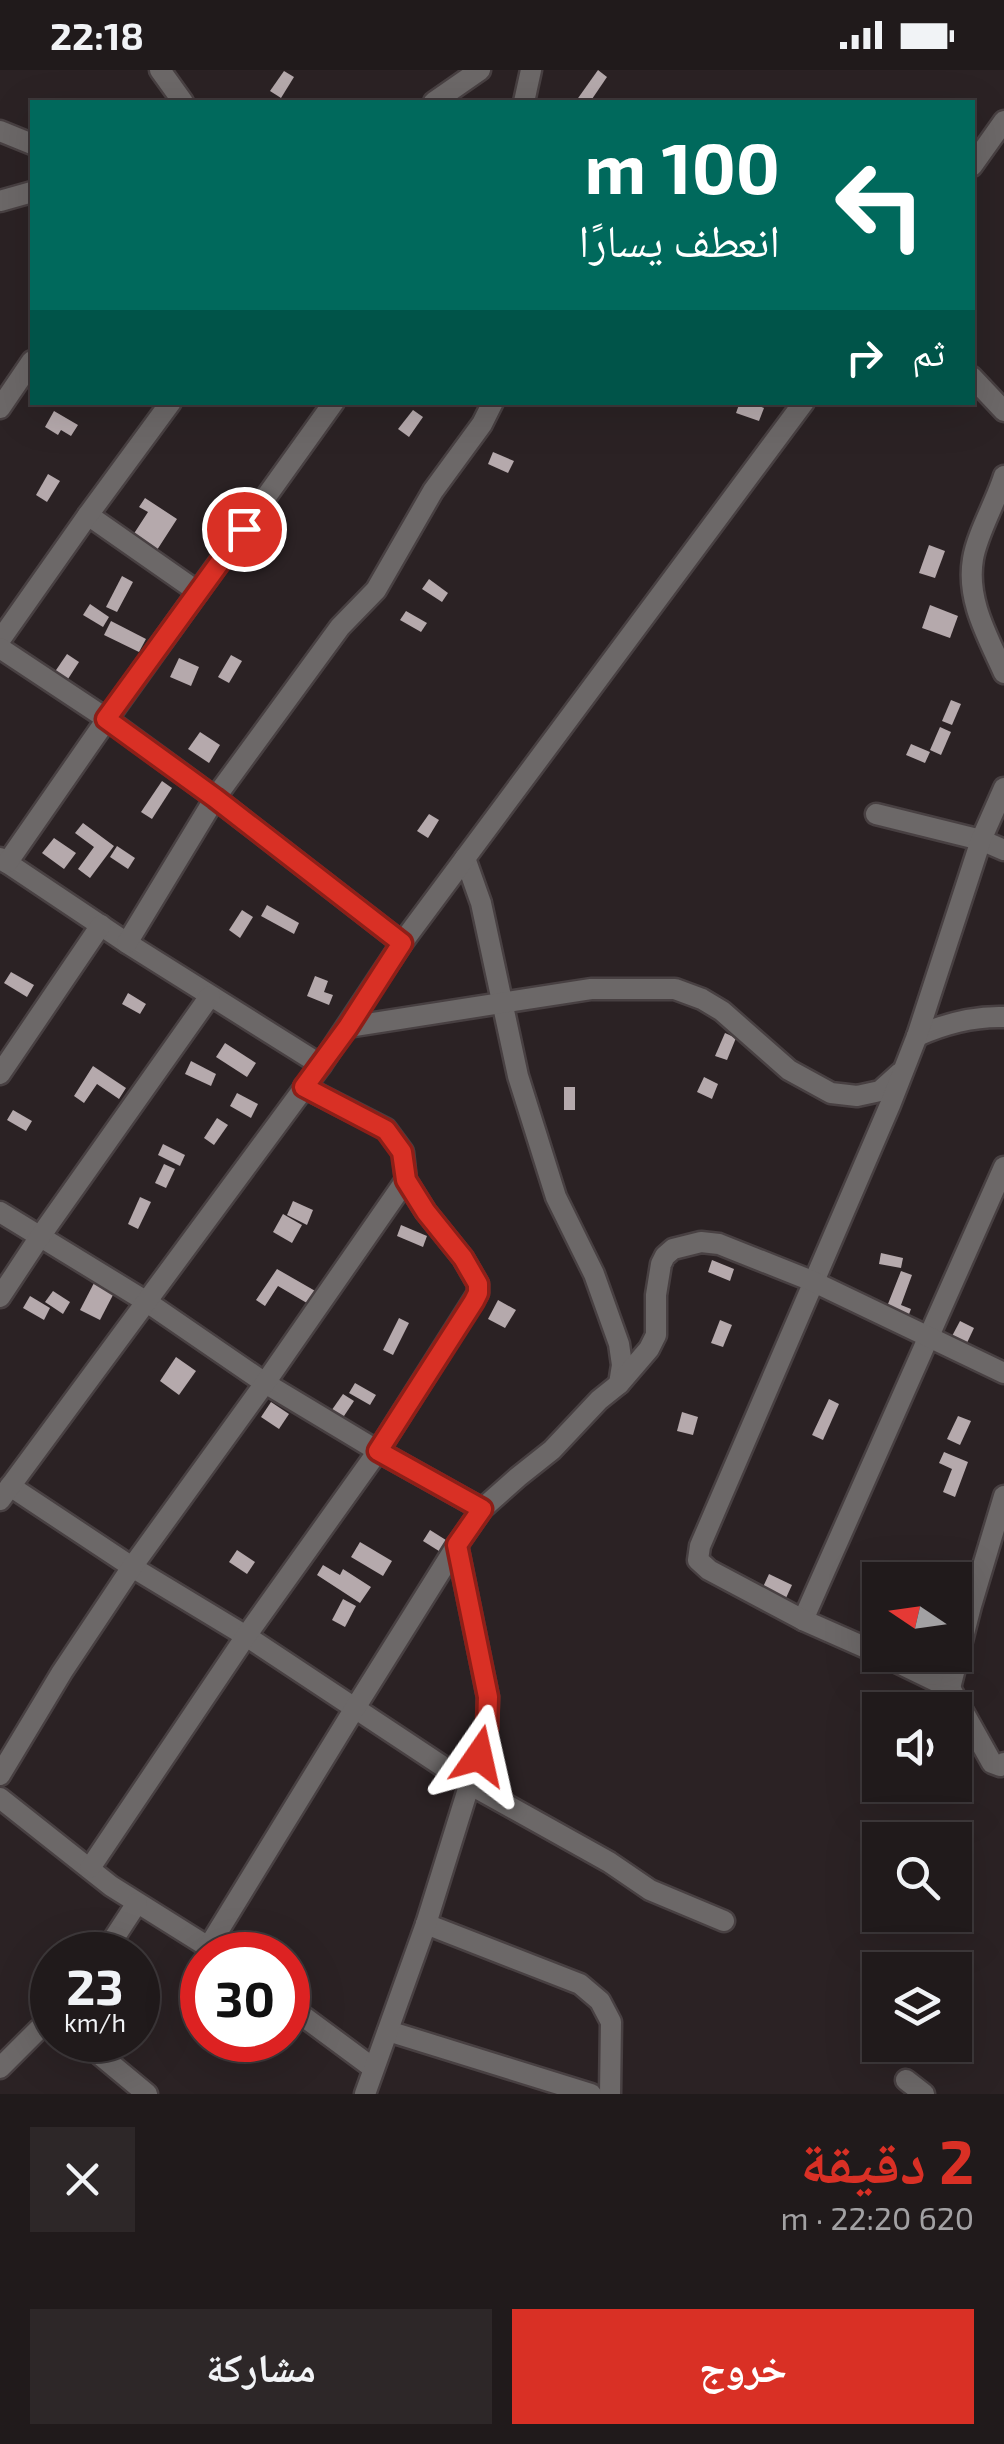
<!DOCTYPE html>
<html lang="ar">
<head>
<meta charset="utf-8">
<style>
	body { margin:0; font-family:"Exo 2","Noto Naskh Arabic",sans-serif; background:#2d2728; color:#f1f3f6; direction:rtl; height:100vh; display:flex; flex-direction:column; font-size:38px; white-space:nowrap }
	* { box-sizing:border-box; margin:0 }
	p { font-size:32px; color:#a2a1a3 }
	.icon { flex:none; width:55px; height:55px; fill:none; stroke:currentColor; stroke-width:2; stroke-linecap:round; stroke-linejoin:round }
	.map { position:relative; height:2024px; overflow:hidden; direction:ltr }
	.panel { display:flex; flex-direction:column; background:#201a1b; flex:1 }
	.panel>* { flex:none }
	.top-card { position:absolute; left:30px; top:30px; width:945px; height:305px; border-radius:0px; box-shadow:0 10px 40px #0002,0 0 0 2px #3d383a; direction:rtl; background:#00695c; color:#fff; overflow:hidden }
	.needle { width:65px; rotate:283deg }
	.tools { position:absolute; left:862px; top:1492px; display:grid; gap:20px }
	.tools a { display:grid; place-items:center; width:110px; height:110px; border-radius:0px; background:#201a1b; box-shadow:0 10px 40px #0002,0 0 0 2px #3d383a; font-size:50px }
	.speed { position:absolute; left:30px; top:1862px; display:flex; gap:20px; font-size:50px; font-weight:700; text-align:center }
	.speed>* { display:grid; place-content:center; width:130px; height:130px; border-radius:50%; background:#201a1b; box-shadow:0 10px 40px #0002,0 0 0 2px #3d383a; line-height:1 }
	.speed small { font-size:25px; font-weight:400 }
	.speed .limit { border:15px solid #d22; background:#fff; color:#111 }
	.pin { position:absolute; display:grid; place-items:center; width:85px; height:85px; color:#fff; margin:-42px; border:5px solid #fff; border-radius:50%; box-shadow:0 2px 10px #0007 }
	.me { position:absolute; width:110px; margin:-55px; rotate:11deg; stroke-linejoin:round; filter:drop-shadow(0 0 8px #0008) }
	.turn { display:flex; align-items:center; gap:35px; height:210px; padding:0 30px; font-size:45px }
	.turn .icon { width:130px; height:130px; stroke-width:2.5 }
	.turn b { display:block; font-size:70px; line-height:85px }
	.then { display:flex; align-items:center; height:95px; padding:0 30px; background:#0003; gap:20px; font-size:38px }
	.round { display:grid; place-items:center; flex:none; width:105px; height:105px; border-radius:0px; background:#2d2728 }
	.headline { display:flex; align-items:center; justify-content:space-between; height:170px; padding:0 30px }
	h1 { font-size:60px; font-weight:700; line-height:75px; color:#d93025 }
	.action { display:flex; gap:20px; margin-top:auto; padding:20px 30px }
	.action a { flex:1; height:115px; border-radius:0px; background:#d93025; color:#fff; font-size:40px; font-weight:700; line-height:115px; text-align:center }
	.action a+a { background:#2d2728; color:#f1f3f6 }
	.status { display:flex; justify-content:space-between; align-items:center; height:70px; padding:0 50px; background:#201a1b; direction:ltr }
	.status svg { height:28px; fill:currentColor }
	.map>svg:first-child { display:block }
	.building { fill:#b5a9ac }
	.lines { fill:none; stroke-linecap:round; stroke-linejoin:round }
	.minor-casing { stroke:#484042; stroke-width:25 }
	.minor { stroke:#6c6868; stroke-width:20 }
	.route-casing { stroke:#8d1f18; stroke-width:25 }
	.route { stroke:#d93025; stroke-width:18 }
</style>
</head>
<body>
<div class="status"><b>22:18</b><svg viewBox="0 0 49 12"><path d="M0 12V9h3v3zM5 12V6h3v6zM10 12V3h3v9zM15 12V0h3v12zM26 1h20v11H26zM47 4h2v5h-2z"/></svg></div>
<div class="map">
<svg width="1004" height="2024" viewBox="0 0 1004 2024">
	<rect width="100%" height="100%" fill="#2b2224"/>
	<g class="building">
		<polygon points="598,0 607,7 590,32 579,32 576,31"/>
		<polygon points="284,1 294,7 281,28 270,21"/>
		<polygon points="740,332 749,332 764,338 759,351 736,343"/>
		<polygon points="413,340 423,347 409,367 398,359"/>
		<polygon points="54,341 78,355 71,366 61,360 58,365 45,357"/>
		<polygon points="493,382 514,391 508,403 488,394"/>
		<polygon points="48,404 60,411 47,432 36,425"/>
		<polygon points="145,428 177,449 157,480 133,465 148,442 139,437"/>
		<polygon points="929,475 945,481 935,508 919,503"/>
		<polygon points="122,506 133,512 117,542 106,537"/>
		<polygon points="429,509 448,523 442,532 422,519"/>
		<polygon points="90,534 109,547 103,557 83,545"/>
		<polygon points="930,535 958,546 950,568 922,558"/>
		<polygon points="406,541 427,553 421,562 400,550"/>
		<polygon points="111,551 146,569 139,582 104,565"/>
		<polygon points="67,584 79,592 66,612 54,603"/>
		<polygon points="231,585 242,591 229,613 218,607"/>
		<polygon points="179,588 199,597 191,616 170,607"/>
		<polygon points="951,630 961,634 952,655 942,651"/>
		<polygon points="940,657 951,662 941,685 930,680"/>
		<polygon points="200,662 220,675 209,693 188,679"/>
		<polygon points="911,674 930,682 925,693 906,685"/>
		<polygon points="162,711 172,718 152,749 141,742"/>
		<polygon points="429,744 439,750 428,768 417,761"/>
		<polygon points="83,753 114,776 90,808 78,799 94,777 75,763"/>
		<polygon points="54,768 76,783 64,799 42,783"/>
		<polygon points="117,776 135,788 128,799 110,787"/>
		<polygon points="267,835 299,853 294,864 261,846"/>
		<polygon points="242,840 253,847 240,868 229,860"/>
		<polygon points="11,902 34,915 27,927 4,913"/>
		<polygon points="315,906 328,911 324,922 333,925 329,935 307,926"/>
		<polygon points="128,923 146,934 140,944 122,934"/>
		<polygon points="725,963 736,968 727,990 715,986"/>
		<polygon points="225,973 256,993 247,1007 216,987"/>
		<polygon points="191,991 216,1004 211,1016 185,1004"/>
		<polygon points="93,996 126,1018 119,1029 97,1014 84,1033 74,1026"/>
		<polygon points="704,1007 718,1014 712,1029 697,1022"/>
		<rect x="564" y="1017" width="11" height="23"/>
		<polygon points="237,1023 258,1034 251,1048 230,1036"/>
		<polygon points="13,1040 32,1051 26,1061 7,1050"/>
		<polygon points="217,1048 228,1055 214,1075 204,1068"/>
		<polygon points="163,1074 185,1085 180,1096 158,1085"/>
		<polygon points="164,1094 175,1099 166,1118 155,1113"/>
		<polygon points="140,1127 151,1132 138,1159 128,1154"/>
		<polygon points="293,1131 313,1140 307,1155 287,1145"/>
		<polygon points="283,1144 302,1155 292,1173 273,1162"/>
		<polygon points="401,1155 427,1166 423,1177 397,1166"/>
		<polygon points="881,1183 903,1188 901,1198 879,1194"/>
		<polygon points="712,1190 734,1199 730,1211 708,1202"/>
		<polygon points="277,1199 324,1226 317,1239 278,1216 265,1236 256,1230"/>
		<polygon points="901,1201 912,1205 901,1235 911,1239 908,1247 886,1239"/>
		<polygon points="94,1213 114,1223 100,1250 80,1240"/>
		<polygon points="53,1221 70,1232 63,1244 45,1232"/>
		<polygon points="30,1226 50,1238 44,1250 23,1238"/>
		<polygon points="498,1230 516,1240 505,1258 488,1249"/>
		<polygon points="399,1248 409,1253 393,1285 383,1280"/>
		<polygon points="720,1250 732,1255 723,1277 711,1273"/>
		<polygon points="960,1251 974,1258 966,1275 951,1268"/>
		<polygon points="176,1287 196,1301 179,1325 160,1311"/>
		<polygon points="355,1313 376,1325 370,1335 349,1323"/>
		<polygon points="343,1324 354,1331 340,1352 329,1344"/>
		<polygon points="829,1329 839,1334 823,1370 812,1365"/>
		<polygon points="271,1332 289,1344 279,1359 261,1347"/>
		<polygon points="682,1342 698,1347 693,1365 677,1361"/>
		<polygon points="958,1346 971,1351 960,1375 947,1369"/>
		<polygon points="944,1382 968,1392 955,1427 943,1422 952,1399 939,1393"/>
		<polygon points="430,1460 457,1477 450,1488 423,1471"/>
		<polygon points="360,1472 392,1491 383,1506 351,1487"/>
		<polygon points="237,1480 255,1492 247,1504 229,1492"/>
		<polygon points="323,1495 340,1505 343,1499 371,1517 360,1533 317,1505"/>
		<polygon points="769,1504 792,1515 786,1528 763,1517"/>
		<polygon points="343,1529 356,1536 345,1557 332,1550"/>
	</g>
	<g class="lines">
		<defs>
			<g id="minor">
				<polyline points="160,0 183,32"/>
				<polyline points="434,32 480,0"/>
				<polyline points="524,32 531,0"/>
				<polyline points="0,61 32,74"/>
				<polyline points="972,96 1004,51"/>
				<polyline points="0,131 32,122"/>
				<polyline points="972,307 1004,341"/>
				<polyline points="0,338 32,291"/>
				<path d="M1004 406C996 432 977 464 973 489 966 530 988 567 1004 603"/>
				<polyline points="88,445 198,522"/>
				<polyline points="0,570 88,445 171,332"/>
				<polyline points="0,578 107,649 215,728 402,873"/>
				<polyline points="876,744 981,770 1004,780"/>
				<polyline points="0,788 127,873 321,995"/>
				<polyline points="465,788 481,833 518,1006 556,1127 594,1204 619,1274 622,1295 619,1314"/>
				<polyline points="7,793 107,649 334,332"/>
				<polyline points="127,873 215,728 340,557 376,520 433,421 482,354 493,332"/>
				<polyline points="348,957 591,919 675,919 702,929 722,941 789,1000 831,1023 857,1026 880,1021 900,1003"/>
				<path d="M917 966C944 954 974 946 1004 947"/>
				<polyline points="0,1004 101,855"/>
				<polyline points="0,1142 147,1232 265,1313 378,1381 482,1439"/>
				<polyline points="0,1227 39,1168 210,926"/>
				<polyline points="10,1416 132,1497 246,1566 471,1715 609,1792 650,1820 724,1851"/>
				<polyline points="0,1430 321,995 402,873 804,332"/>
				<polyline points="803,1550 1004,1097"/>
				<polyline points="880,1584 803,1550 709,1500 698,1490 700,1476 890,1035 917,966 981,770 1004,718"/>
				<polyline points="882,1585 950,1618 992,1693 1000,1696 1004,1693"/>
				<polyline points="950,1618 971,1536 1004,1426"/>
				<polyline points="0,1705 62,1602 132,1497 265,1313 406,1110"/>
				<polyline points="0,1728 111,1816 221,1885"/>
				<polyline points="90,1798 246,1566 378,1381 478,1223 478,1214 463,1188 426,1142 406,1110 403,1082 386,1059 304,1017"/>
				<polyline points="426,1854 580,1914 600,1931 611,1952 610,2024"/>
				<polyline points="209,1876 355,1638 457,1475 482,1439 518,1407 552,1380 599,1330 619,1314 649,1279 656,1265 656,1225 661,1194 665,1186 673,1179 701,1172 719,1174 812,1211 1004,1303"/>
				<polyline points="103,1885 137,1833"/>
				<polyline points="288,1935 373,1998"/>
				<polyline points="388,1961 591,2024"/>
				<polyline points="82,1970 147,2024"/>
				<polyline points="0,1998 38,1960 52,1951"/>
				<polyline points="906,2010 924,2024"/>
				<polyline points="365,2024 426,1854 487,1658 488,1627 457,1475"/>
			</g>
		</defs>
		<use href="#minor" class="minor-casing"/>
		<use href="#minor" class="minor"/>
	</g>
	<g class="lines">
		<defs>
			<polyline id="route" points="244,459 106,649 215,728 402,873 348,957 304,1017 386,1060 402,1082 406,1110 426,1142 463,1188 478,1214 478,1223 474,1231 378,1381 482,1439 457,1475 488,1627 487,1658 479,1686"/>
		</defs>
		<use href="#route" class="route-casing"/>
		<use href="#route" class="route"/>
	</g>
</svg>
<div class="tools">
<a><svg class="needle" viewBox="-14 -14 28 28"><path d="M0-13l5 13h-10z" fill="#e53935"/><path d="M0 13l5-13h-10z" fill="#a2a1a3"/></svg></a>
<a><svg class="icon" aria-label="sound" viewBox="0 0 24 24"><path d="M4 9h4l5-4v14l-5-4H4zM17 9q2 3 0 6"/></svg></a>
<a><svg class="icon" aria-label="search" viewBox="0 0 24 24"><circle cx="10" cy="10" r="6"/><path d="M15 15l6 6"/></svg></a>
<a><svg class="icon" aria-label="layers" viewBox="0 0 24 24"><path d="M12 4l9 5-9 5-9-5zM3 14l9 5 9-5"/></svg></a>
</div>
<div class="speed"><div>23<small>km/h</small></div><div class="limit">30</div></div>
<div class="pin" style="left:244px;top:459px;background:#d93025"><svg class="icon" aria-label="arrive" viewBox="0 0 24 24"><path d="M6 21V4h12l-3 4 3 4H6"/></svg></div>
<svg class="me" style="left:479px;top:1686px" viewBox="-20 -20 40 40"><path d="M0-17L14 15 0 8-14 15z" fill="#d93025" stroke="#fff" stroke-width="4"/></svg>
<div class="top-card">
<div class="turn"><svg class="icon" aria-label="left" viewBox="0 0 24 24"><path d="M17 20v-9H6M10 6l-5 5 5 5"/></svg><div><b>100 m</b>انعطف يسارًا</div></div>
<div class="then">ثم<svg class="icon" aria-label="right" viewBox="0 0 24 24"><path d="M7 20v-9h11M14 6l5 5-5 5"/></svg></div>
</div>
</div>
<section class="panel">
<div class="headline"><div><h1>2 دقيقة</h1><p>620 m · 22:20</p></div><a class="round"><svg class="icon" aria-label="close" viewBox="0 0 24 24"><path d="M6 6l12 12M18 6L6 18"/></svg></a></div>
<div class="action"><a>خروج</a><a>مشاركة</a></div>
</section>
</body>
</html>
